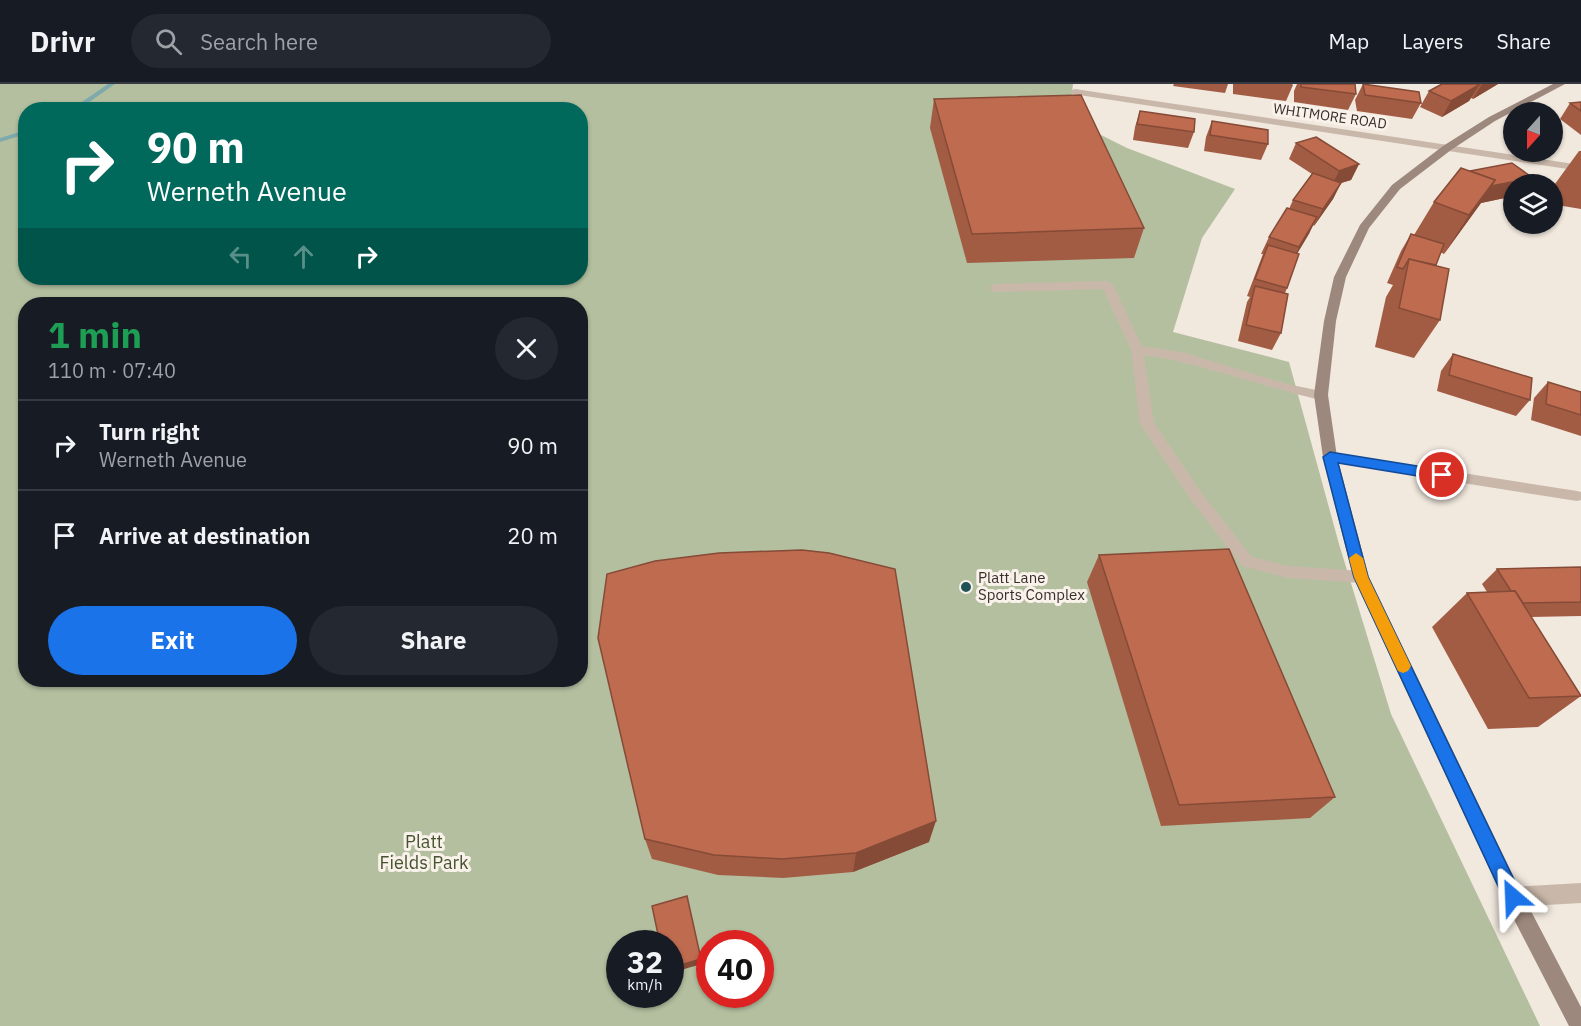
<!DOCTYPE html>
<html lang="en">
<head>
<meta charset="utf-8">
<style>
	body { margin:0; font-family:"IBM Plex Sans",sans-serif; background:#242831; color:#f1f3f6; height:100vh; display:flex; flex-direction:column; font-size:22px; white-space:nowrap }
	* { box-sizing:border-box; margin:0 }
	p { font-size:20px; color:#9ea1a6 }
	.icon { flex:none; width:33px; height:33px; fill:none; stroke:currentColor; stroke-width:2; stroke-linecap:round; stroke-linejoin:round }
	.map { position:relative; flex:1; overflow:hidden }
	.side { position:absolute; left:18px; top:213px; width:570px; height:390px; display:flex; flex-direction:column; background:#171b24; border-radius:24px; box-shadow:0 2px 4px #0004 }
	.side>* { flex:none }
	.banner { position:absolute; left:18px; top:18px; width:570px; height:183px; border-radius:24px; box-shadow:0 2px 4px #0004; background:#00695c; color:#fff; overflow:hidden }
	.needle { width:39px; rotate:201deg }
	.fabs { position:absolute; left:1503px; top:18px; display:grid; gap:12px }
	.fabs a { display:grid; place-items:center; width:60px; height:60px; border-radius:50%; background:#171b24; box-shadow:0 2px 4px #0004; font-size:30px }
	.speed { position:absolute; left:606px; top:846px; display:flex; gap:12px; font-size:30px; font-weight:700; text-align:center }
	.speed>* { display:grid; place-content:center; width:78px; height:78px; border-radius:50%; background:#171b24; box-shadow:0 2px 4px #0004; line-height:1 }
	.speed small { font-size:15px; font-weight:400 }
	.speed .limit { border:9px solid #d22; background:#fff; color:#111 }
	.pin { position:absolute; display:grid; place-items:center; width:51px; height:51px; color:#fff; margin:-26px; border:3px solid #fff; border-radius:50%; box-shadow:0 2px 6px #0007 }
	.me { position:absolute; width:66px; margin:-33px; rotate:334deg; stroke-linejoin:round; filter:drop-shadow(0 0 4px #0008) }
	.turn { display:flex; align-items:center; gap:21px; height:126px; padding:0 30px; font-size:27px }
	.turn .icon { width:78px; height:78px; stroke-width:2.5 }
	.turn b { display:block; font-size:42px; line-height:51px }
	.lanes { display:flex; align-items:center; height:57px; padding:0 30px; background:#0003; justify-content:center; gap:30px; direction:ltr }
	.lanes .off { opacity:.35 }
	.round { display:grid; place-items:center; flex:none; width:63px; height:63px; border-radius:32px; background:#242831 }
	.headline { display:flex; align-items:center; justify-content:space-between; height:102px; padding:0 30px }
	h1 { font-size:36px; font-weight:800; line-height:45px; color:#1e9e55 }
	.action { display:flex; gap:12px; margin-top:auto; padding:12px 30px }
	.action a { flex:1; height:69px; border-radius:36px; background:#1a73e8; color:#fff; font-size:24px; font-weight:800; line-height:69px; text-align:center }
	.action a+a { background:#242831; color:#f1f3f6 }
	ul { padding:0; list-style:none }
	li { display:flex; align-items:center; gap:18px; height:90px; padding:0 30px; border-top:2px solid #363941 }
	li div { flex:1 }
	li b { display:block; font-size:22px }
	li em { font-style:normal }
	header { display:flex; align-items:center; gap:36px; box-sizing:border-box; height:84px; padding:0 30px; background:#171b24; border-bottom:2px solid #363941 }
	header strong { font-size:28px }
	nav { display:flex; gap:33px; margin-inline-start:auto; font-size:21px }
	.search { width:420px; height:54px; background:#242831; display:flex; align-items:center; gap:15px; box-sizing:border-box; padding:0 21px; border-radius:33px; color:#9ea1a6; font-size:22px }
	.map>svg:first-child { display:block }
	.green { fill:#b4bf9f; fill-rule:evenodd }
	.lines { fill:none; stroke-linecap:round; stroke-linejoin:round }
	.stream { fill:#7faaac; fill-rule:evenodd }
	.lane { fill:#c9b8aa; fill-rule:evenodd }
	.street { fill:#c9b8aa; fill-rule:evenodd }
	.secondary { fill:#9c887c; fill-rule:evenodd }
	.wall { fill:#a35c44 }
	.shaded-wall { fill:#854b37 }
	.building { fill:#be6b4f; stroke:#854b37; stroke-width:1.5 }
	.route { fill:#1a73e8; stroke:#114b97; stroke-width:1.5 }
	.slow { fill:#f59e0b }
	.poi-dot { fill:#215256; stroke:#f9f2ea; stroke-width:2 }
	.labels { text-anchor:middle; stroke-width:6; stroke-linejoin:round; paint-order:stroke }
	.far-street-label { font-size:14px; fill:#372e29; stroke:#f9f2ea }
	.poi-label { font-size:15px; fill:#372e29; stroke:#f9f2ea; text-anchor:start }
	.near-park-label { font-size:18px; fill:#46532f; stroke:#f9f2ea }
</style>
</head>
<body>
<header>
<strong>Drivr</strong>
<div class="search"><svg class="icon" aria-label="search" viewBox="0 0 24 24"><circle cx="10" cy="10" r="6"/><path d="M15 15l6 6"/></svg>Search here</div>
<nav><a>Map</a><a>Layers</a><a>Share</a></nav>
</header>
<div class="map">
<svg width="1581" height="942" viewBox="0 0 1581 942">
	<rect width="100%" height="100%" fill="#f1e8de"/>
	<path class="green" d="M0 0H1073L1071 16 1081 41 1127 64 1235 105 1202 154 1173 248 1289 278 1339 460 1391 630 1540 942H0ZM26 26H580V194H26ZM26 220H580V596H26ZM620 860H670V910H620ZM710 860H760V910H710Z"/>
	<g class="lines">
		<g class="stream">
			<polygon points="108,0 115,0 78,26 70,26"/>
			<polygon points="26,46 26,50 0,58 0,54"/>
		</g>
		<path class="lane" d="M1107 197 1113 201 1142 262 1185 269 1287 300 1326 308 1328 311 1326 314 1321 316C1261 303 1205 280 1144 271L1154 339 1201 408 1252 473 1288 482 1361 487 1366 489 1369 493 1366 497 1361 499 1288 494 1242 482 1191 416 1140 340 1131 266 1103 205 995 208 989 204 995 200Z"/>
		<g class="street">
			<polygon points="1075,5 1581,81 1581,87 1072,10 1072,6"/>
			<polygon points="1330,368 1577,407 1581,408 1581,416 1577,417 1330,378 1323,373"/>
			<polygon points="1581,799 1581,819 1513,823 1506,820 1503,813 1506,806 1513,803"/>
		</g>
		<polygon class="secondary" points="1553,0 1565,0 1495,37 1451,66 1400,105 1369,144 1346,193 1336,237 1328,311 1337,373 1369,493 1520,806 1581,923 1581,942 1569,942 1506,820 1353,493 1323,373 1314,311 1324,237 1334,193 1360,141 1392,101 1443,62 1489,33"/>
	</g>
	<g class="wall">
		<polygon points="1174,0 1228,0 1225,9 1173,2"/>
		<polygon points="1233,0 1292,0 1293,1 1286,17 1233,10"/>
		<polygon points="1297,0 1355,0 1356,10 1348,26 1294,18 1294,7"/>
		<polygon points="1363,0 1421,19 1412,35 1357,27 1355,16"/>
		<polygon points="1442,0 1498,0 1473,15 1471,14 1469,17 1442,33 1420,23 1429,7"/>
		<polygon points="934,15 1144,144 1134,174 967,179 930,44"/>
		<polygon points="1581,18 1581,51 1560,35 1570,19"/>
		<polygon points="1140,27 1194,48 1188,64 1133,56 1135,43"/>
		<polygon points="1212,37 1268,60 1261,76 1204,67 1206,53"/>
		<polygon points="1296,59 1359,80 1351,96 1341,99 1333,115 1314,142 1313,141 1297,169 1287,204 1285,209 1281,249 1272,266 1238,257 1247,218 1250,213 1247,212 1263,170 1261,170 1269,153 1289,125 1293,116 1312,90 1289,75"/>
		<polygon points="1579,67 1581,67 1581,125 1557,121 1552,104"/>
		<polygon points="1470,87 1533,94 1528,100 1514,100 1514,112 1481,119 1444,170 1440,168 1436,181 1440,236 1414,274 1375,263 1386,213 1393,201 1387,199 1401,167 1411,150 1414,151 1434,118"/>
		<polygon points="1453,270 1530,316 1516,332 1437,307 1441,287"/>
		<polygon points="1548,298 1581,308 1581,352 1531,336 1534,314"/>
		<polygon points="1099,471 1335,713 1310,734 1161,742 1087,498"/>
		<polygon points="1581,483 1581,532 1531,533 1581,612 1538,643 1488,645 1432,543 1467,509 1487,508 1482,500 1497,485"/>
		<polygon points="645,755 929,758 853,788 783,794 718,791 652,775"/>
	</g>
	<g class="shaded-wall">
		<polygon points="1482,0 1498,0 1473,15"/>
		<polygon points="1479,1 1469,17 1442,33 1451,17"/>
		<polygon points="1359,80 1351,96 1341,99 1333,115 1314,142 1323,125 1331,103 1339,87"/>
		<polygon points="1533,94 1528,100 1514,100 1514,112 1481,119 1444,170 1469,131 1484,104"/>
		<polygon points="1317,133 1309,150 1291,180 1299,163"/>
		<polygon points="936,737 929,758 853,788 856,769"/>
		<polygon points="687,812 702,880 670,889 670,884"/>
	</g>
	<g class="building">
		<polygon points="1301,0 1355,0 1356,10 1301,3"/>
		<polygon points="1363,0 1419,8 1421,19 1365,11"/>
		<polygon points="1442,0 1476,0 1479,1 1451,17 1429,7"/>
		<polygon points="1081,11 1144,144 972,150 934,15"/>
		<polygon points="1581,18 1581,27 1570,19"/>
		<polygon points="1140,27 1195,35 1194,48 1137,40"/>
		<polygon points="1212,37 1268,46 1268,60 1210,51"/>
		<polygon points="1316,53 1359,80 1339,87 1296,59"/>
		<polygon points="1512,79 1533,94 1491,102 1495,96 1470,87"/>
		<polygon points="1461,84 1495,96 1469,131 1434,118"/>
		<polygon points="1313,89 1341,99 1323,125 1293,116"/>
		<polygon points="1287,124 1317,133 1299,163 1269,153"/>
		<polygon points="1411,150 1444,160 1436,181 1409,175 1403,185 1397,183"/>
		<polygon points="1268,161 1299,170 1287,204 1255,195"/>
		<polygon points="1409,175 1449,185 1440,236 1399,224"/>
		<polygon points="1255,202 1288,210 1281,249 1246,241"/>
		<polygon points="1453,270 1532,294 1530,316 1449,291"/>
		<polygon points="1548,298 1581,308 1581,331 1546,320"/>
		<polygon points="1229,465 1335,713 1179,721 1099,471"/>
		<polygon points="802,466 829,469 895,485 936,737 856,769 782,775 714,771 645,755 598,554 607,490 655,477 719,469"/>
		<polygon points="1581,483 1581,518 1523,519 1515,507 1511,507 1497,485"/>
		<polygon points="1515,507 1581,612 1529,614 1467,509"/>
		<polygon points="687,812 701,875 670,884 670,860 660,860 652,822"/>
	</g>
	<polygon class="route" points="1330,368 1442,386 1448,391 1442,396 1338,379 1368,493 1519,806 1521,813 1519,819 1513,821 1506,819 1354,493 1323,373"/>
	<polygon class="slow" points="1356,469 1363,474 1368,493 1411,582 1408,587 1403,589 1398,587 1354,493 1349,474"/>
	<circle class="poi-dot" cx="966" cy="503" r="6"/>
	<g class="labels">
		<g class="far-street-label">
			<text transform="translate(1330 32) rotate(8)" y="5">WHITMORE ROAD</text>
		</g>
		<g class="poi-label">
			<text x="978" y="499">Platt Lane<tspan x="978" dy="17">Sports Complex</tspan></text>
		</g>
		<g class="near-park-label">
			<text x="424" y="764">Platt<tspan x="424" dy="21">Fields Park</tspan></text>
		</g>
	</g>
</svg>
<div class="fabs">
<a><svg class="needle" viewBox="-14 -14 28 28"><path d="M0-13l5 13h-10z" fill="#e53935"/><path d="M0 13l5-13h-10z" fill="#9ea1a6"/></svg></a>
<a><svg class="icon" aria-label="layers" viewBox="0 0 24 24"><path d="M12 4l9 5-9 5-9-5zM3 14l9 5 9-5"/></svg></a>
</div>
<div class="speed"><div>32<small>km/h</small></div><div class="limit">40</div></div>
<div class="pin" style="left:1442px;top:391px;background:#d93025"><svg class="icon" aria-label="arrive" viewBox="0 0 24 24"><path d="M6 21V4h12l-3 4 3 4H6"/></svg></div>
<svg class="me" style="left:1513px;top:813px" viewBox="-20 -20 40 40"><path d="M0-17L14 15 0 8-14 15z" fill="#1a73e8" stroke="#fff" stroke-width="4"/></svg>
<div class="banner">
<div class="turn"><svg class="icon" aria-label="right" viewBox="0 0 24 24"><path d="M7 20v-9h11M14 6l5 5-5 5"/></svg><div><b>90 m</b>Werneth Avenue</div></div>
<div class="lanes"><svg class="icon off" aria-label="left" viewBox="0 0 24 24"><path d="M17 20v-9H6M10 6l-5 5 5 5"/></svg><svg class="icon off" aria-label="ahead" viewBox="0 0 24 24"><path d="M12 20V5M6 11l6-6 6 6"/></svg><svg class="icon" aria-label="right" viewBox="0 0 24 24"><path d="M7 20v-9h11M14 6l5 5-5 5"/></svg></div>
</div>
<section class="side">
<div class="headline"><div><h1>1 min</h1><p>110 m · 07:40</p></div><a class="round"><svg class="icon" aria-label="close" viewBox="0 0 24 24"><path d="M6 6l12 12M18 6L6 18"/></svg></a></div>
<ul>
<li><svg class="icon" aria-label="right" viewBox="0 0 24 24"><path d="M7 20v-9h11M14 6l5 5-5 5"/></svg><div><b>Turn right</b><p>Werneth Avenue</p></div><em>90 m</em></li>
<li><svg class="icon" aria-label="arrive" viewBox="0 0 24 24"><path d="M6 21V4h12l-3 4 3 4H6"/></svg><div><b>Arrive at destination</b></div><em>20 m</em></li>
</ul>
<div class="action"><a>Exit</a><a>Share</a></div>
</section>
</div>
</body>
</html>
